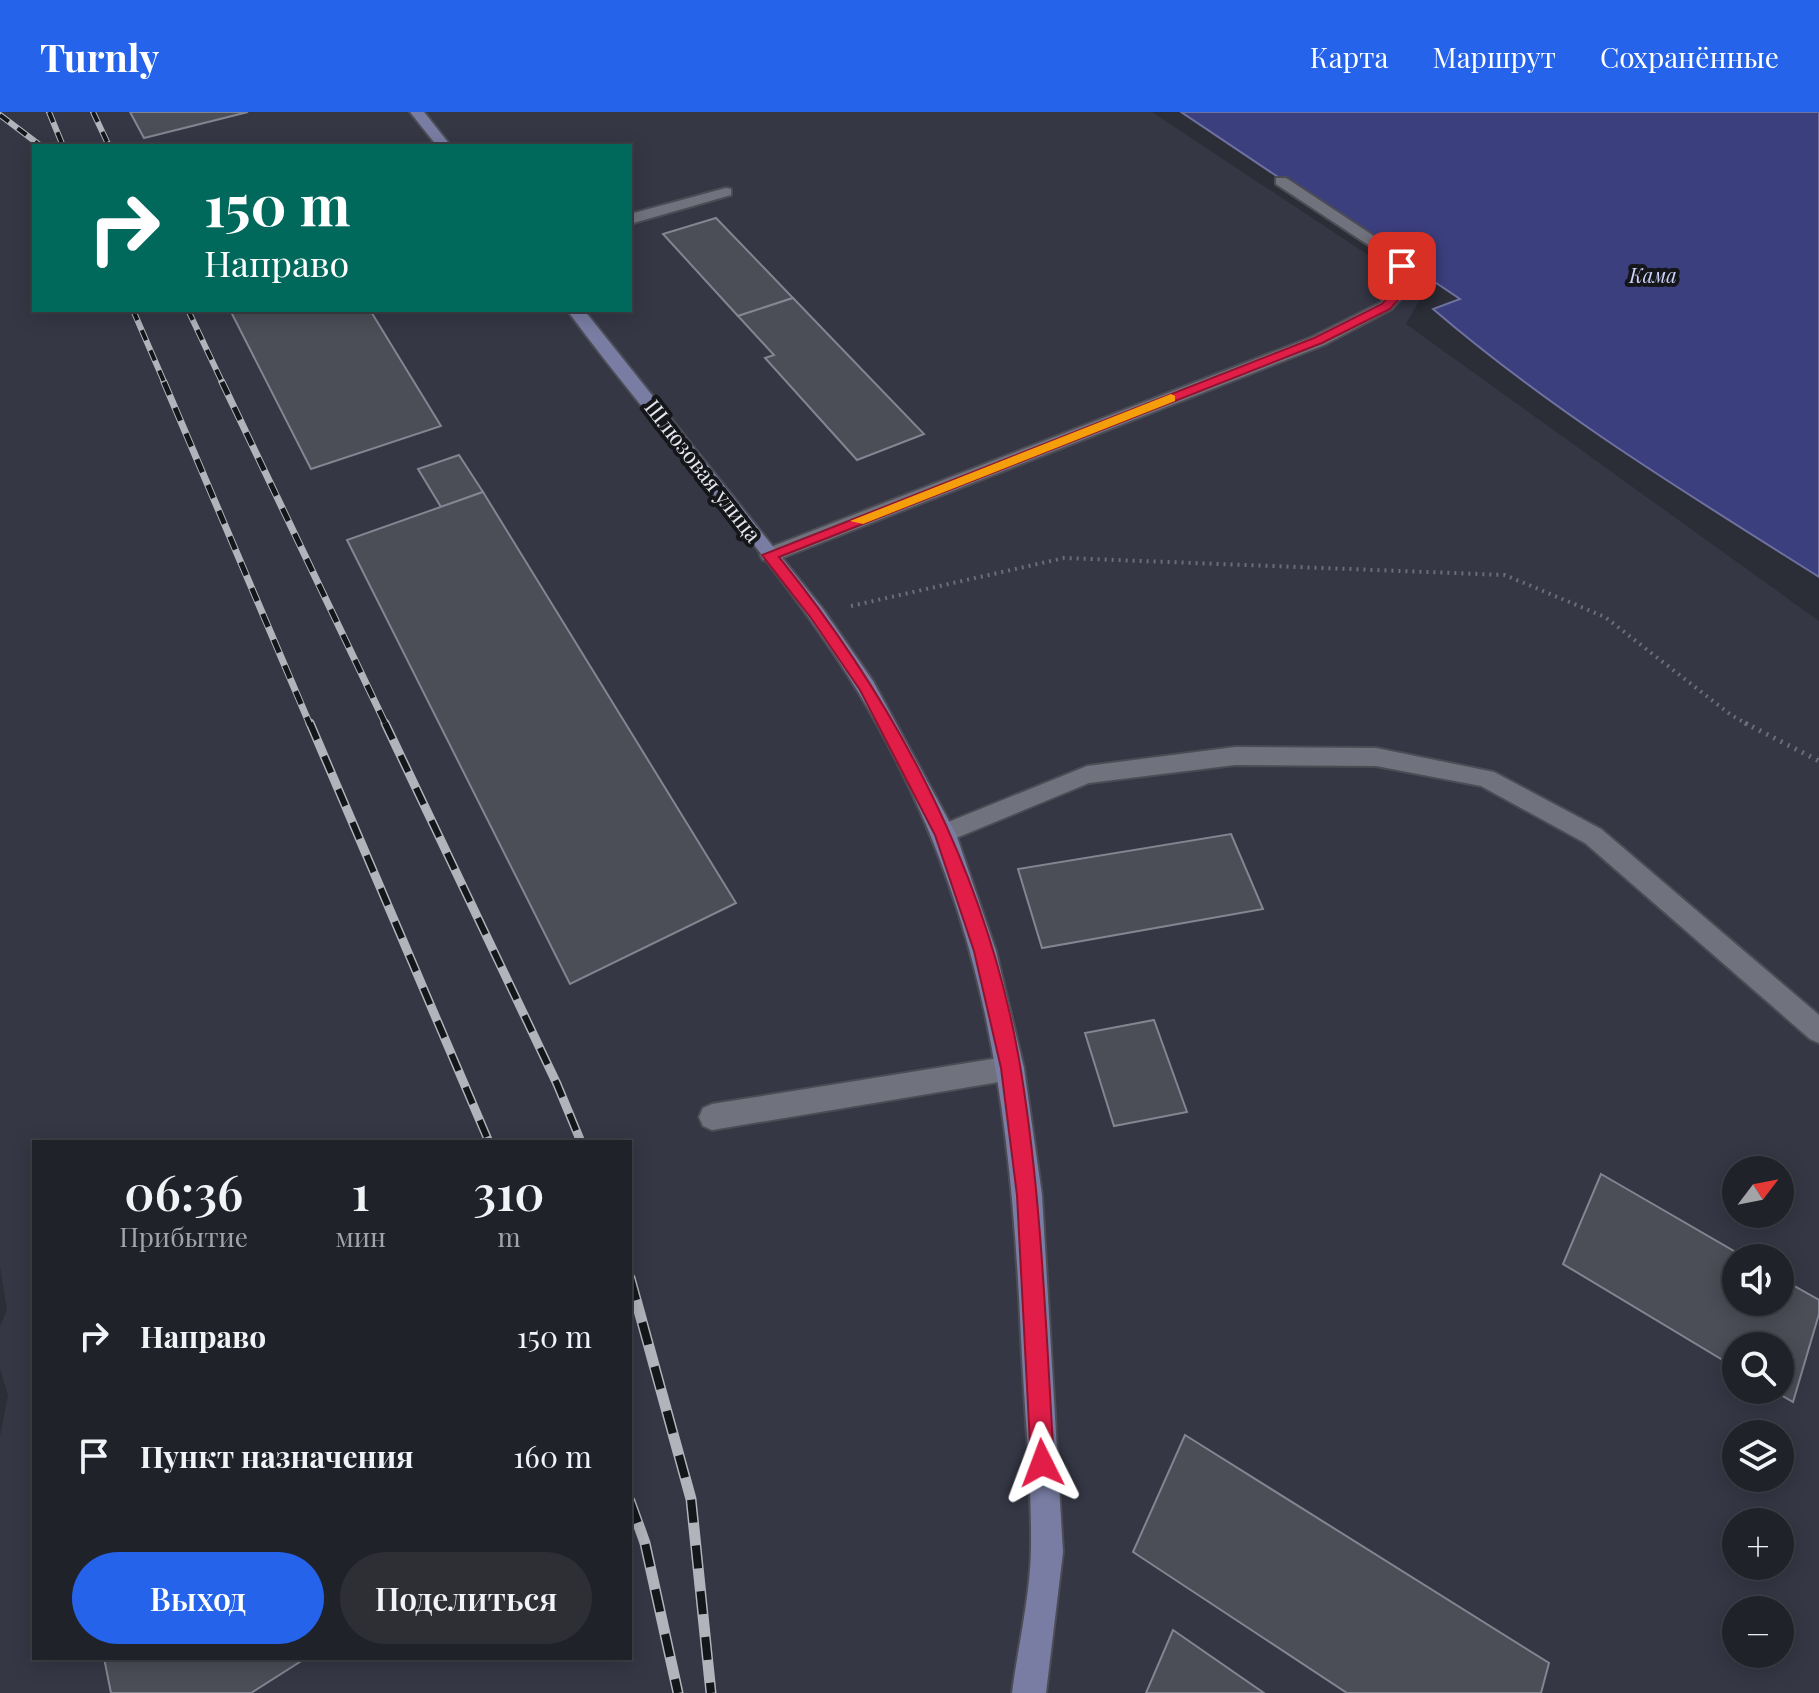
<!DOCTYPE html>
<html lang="ru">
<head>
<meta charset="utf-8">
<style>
	body { margin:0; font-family:"Playfair Display",serif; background:#2d2f35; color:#f1f3f6; height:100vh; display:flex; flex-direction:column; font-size:30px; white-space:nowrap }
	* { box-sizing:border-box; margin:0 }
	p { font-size:26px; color:#a2a4a8 }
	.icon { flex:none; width:44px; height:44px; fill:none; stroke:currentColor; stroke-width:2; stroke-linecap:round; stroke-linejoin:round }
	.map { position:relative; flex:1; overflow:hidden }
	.panel { position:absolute; left:32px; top:1028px; width:600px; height:520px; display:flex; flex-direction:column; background:#202229; border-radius:0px; box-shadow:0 4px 20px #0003,0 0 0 2px #3d3f46 }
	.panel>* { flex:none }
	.top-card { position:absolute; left:32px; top:32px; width:600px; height:168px; border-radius:0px; box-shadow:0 4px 20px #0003,0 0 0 2px #3d3f46; background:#00695c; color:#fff; overflow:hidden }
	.needle { width:52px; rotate:58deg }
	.tools { position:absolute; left:1722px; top:1044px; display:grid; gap:16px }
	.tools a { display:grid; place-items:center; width:72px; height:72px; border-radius:50%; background:#202229; box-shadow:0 4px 20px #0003,0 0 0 2px #3d3f46; font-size:40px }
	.pin { position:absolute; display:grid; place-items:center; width:68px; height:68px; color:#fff; margin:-34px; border-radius:16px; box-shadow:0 4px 12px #0006 }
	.me { position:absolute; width:88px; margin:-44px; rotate:357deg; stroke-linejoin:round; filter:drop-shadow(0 0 6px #0008) }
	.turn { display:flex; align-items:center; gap:28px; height:168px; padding:0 40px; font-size:36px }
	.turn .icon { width:104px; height:104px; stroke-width:2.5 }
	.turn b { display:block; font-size:56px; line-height:68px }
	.eta { display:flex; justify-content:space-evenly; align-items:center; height:136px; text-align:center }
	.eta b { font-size:48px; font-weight:600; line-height:56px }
	.cta { display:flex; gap:16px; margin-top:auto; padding:16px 40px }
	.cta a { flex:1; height:92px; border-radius:48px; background:#2563eb; color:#fff; font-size:32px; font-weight:600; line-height:92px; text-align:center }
	.cta a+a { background:#2d2f35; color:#f1f3f6 }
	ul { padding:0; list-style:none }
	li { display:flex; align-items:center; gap:24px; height:120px; padding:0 40px }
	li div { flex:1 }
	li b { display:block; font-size:30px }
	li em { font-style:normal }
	header { display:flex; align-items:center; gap:48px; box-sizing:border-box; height:112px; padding:0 40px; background:#2563eb; color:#fff }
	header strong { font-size:38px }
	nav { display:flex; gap:44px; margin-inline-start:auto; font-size:28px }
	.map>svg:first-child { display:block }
	.built { fill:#353745; fill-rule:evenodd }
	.water { fill:#3c3f7e; stroke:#6f71a0; stroke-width:2 }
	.building { fill:#4b4d57; stroke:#838591; stroke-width:2 }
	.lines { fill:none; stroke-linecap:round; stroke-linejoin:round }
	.lane-casing { stroke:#4b4c54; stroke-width:4 }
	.secondary-casing { stroke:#4b4c54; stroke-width:4 }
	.path-far1 { stroke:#6c6e77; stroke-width:4; stroke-dasharray:2 5; stroke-linecap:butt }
	.path { stroke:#6c6e77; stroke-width:5; stroke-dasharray:2 6; stroke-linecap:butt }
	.lane { fill:#70727d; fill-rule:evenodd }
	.secondary { fill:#797da3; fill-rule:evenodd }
	.rail-far3-casing { stroke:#b2b4bc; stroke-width:6 }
	.rail-far2-casing { stroke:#b2b4bc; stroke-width:7 }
	.rail-far1-casing { stroke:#b2b4bc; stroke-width:9 }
	.rail-casing { stroke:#b2b4bc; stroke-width:11 }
	.rail-far3 { stroke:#15161a; stroke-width:4; stroke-dasharray:11; stroke-linecap:butt }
	.rail-far2 { stroke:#15161a; stroke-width:5; stroke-dasharray:14; stroke-linecap:butt }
	.rail-far1 { stroke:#15161a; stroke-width:6; stroke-dasharray:18; stroke-linecap:butt }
	.rail { stroke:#15161a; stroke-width:8; stroke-dasharray:23; stroke-linecap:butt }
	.route { fill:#e11d48; stroke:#92132f; stroke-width:2 }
	.slow { fill:#f59e0b }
	.labels { text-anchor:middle; stroke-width:8; stroke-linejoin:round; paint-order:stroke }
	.far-water-label { font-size:20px; font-style:italic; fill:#ccd2f8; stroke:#15161a }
	.street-label { font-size:22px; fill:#e6e7ee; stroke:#15161a }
</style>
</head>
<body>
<header>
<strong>Turnly</strong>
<nav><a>Карта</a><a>Маршрут</a><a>Сохранённые</a></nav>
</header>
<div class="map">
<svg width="1819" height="1581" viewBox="0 0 1819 1581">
	<rect width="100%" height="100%" fill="#2b2d37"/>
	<path class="built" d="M0 0H1152L1424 180 1406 212 1819 509V1581H0V1324L8 1283 0 1257V1214L7 1198 0 1155ZM34 34H630V198H34ZM34 1030H630V1546H34ZM1736 1058H1780V1102H1736ZM1736 1146H1780V1190H1736ZM1736 1234H1780V1278H1736ZM1736 1322H1780V1366H1736ZM1736 1410H1780V1454H1736ZM1736 1498H1780V1542H1736Z"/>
	<path class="water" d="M1181 0H1819V465C1686 381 1553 300 1433 197L1460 187Z"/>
	<g class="building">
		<polygon points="130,0 248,0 144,26"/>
		<polygon points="716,106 793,186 738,204 663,122"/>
		<polygon points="793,186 924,322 857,348 765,246 774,243 738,204"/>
		<polygon points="230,198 370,198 441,314 311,357"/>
		<polygon points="459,343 483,380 441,395 418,357"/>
		<polygon points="483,380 736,791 570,872 347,428"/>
		<polygon points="1231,722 1263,797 1042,836 1018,757"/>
		<polygon points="1154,908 1187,1000 1114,1014 1085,921"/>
		<polygon points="1601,1062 1746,1146 1736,1146 1736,1190 1780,1190 1780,1166 1819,1188 1819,1202 1793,1290 1772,1278 1780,1278 1780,1234 1736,1234 1736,1256 1563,1152"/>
		<polygon points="1185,1323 1549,1551 1541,1581 1347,1581 1133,1440"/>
		<polygon points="1173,1518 1264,1581 1146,1581"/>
		<polygon points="104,1546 306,1546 251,1581 111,1581"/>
	</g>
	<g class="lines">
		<defs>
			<g id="lane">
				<polygon points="1276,66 1286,66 1389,134 1410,154 1411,176 1392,197 1324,233 777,448 763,448 760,443 763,438 1312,225 1380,191 1395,175 1394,155 1379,140 1276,72"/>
				<polygon points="726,76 731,77 731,83 630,112 630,102"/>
				<polygon points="1235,635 1376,636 1494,660 1601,717 1819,903 1819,931 1810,927 1585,731 1481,674 1376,654 1235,653 1089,671 944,731 936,729 932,722 936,715 1087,654"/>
				<polygon points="1011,944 1020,947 1024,956 1020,965 1011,968 712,1018 703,1014 699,1005 703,996 712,992"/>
			</g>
			<g id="secondary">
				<polygon points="410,0 424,0 451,34 437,34"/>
				<path d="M567 198H584L823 497 873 569 956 722 996 839 1024 956 1042 1083 1063 1440 1046 1581H1012C1018 1534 1030 1485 1031 1438 1032 1368 1024 1296 1021 1225 1010 987 984 787 857 578 774 443 661 326 567 198Z"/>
			</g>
		</defs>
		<use href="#lane" class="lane-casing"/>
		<use href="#secondary" class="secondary-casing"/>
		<polyline class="path-far1" points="851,494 1064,446 1505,463 1605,505 1731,603 1749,613"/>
		<polyline class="path" points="1745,611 1819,649"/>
		<use href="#lane" class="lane"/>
		<use href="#secondary" class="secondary"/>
		<defs>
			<g id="rail-far3">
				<polyline points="49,0 63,34"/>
				<polyline points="93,0 109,34"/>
				<polyline points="0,3 41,34"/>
				<polyline points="133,198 165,272"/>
				<polyline points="188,198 223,272"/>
			</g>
			<g id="rail-far2">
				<polyline points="164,270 310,613"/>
				<polyline points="222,270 386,613"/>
			</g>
			<g id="rail-far1">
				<polyline points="310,611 489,1030"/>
				<polyline points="385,611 557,972 581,1030"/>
			</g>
			<g id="rail">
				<polyline points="630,1166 691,1387 711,1581"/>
				<polyline points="630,1389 645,1431 678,1581"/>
			</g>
		</defs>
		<use href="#rail-far3" class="rail-far3-casing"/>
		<use href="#rail-far2" class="rail-far2-casing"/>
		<use href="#rail-far1" class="rail-far1-casing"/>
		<use href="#rail" class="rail-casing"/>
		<use href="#rail-far3" class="rail-far3"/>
		<use href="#rail-far2" class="rail-far2"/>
		<use href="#rail-far1" class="rail-far1"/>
		<use href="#rail" class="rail"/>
	</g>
	<path class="route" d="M1398 151 1408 154 1409 176 1390 197 1322 231 779 445C899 594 990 768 1021 959 1042 1089 1046 1220 1054 1351L1051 1359 1042 1363 1034 1359 1031 1351 1017 1083 1001 956 974 839 935 723 860 578 811 506 762 443 1314 226 1382 192 1397 175Z"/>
	<polygon class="slow" points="1171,282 1175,284 1175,289 863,412 850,409"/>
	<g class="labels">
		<g class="far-water-label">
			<text x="1653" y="171">Кама</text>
		</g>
		<g class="street-label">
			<text transform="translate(703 359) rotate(52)" y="8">Шлюзовая улица</text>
		</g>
	</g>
</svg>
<div class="tools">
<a><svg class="needle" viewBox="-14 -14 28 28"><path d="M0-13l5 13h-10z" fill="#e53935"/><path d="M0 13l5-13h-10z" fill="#a2a4a8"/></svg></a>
<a><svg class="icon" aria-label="sound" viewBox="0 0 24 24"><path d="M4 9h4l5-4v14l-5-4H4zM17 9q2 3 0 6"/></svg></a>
<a><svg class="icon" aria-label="search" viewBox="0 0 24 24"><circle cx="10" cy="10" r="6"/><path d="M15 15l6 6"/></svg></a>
<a><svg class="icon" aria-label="layers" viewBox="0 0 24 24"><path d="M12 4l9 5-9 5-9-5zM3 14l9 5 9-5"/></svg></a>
<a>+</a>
<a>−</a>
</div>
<div class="pin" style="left:1402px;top:154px;background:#d93025"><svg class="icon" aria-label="arrive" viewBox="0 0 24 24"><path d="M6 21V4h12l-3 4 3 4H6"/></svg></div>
<svg class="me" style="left:1042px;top:1351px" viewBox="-20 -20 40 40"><path d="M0-17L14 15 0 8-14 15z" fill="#e11d48" stroke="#fff" stroke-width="4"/></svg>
<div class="top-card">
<div class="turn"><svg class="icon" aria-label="right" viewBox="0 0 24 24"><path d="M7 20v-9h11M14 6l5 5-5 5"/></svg><div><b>150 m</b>Направо</div></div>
</div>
<section class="panel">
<div class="eta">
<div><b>06:36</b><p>Прибытие</p></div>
<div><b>1</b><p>мин</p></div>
<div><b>310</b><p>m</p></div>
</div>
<ul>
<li><svg class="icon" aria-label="right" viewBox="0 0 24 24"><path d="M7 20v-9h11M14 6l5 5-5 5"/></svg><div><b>Направо</b></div><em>150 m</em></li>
<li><svg class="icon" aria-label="arrive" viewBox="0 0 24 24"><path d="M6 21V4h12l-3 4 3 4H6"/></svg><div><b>Пункт назначения</b></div><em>160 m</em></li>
</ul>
<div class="cta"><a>Выход</a><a>Поделиться</a></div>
</section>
</div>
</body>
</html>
